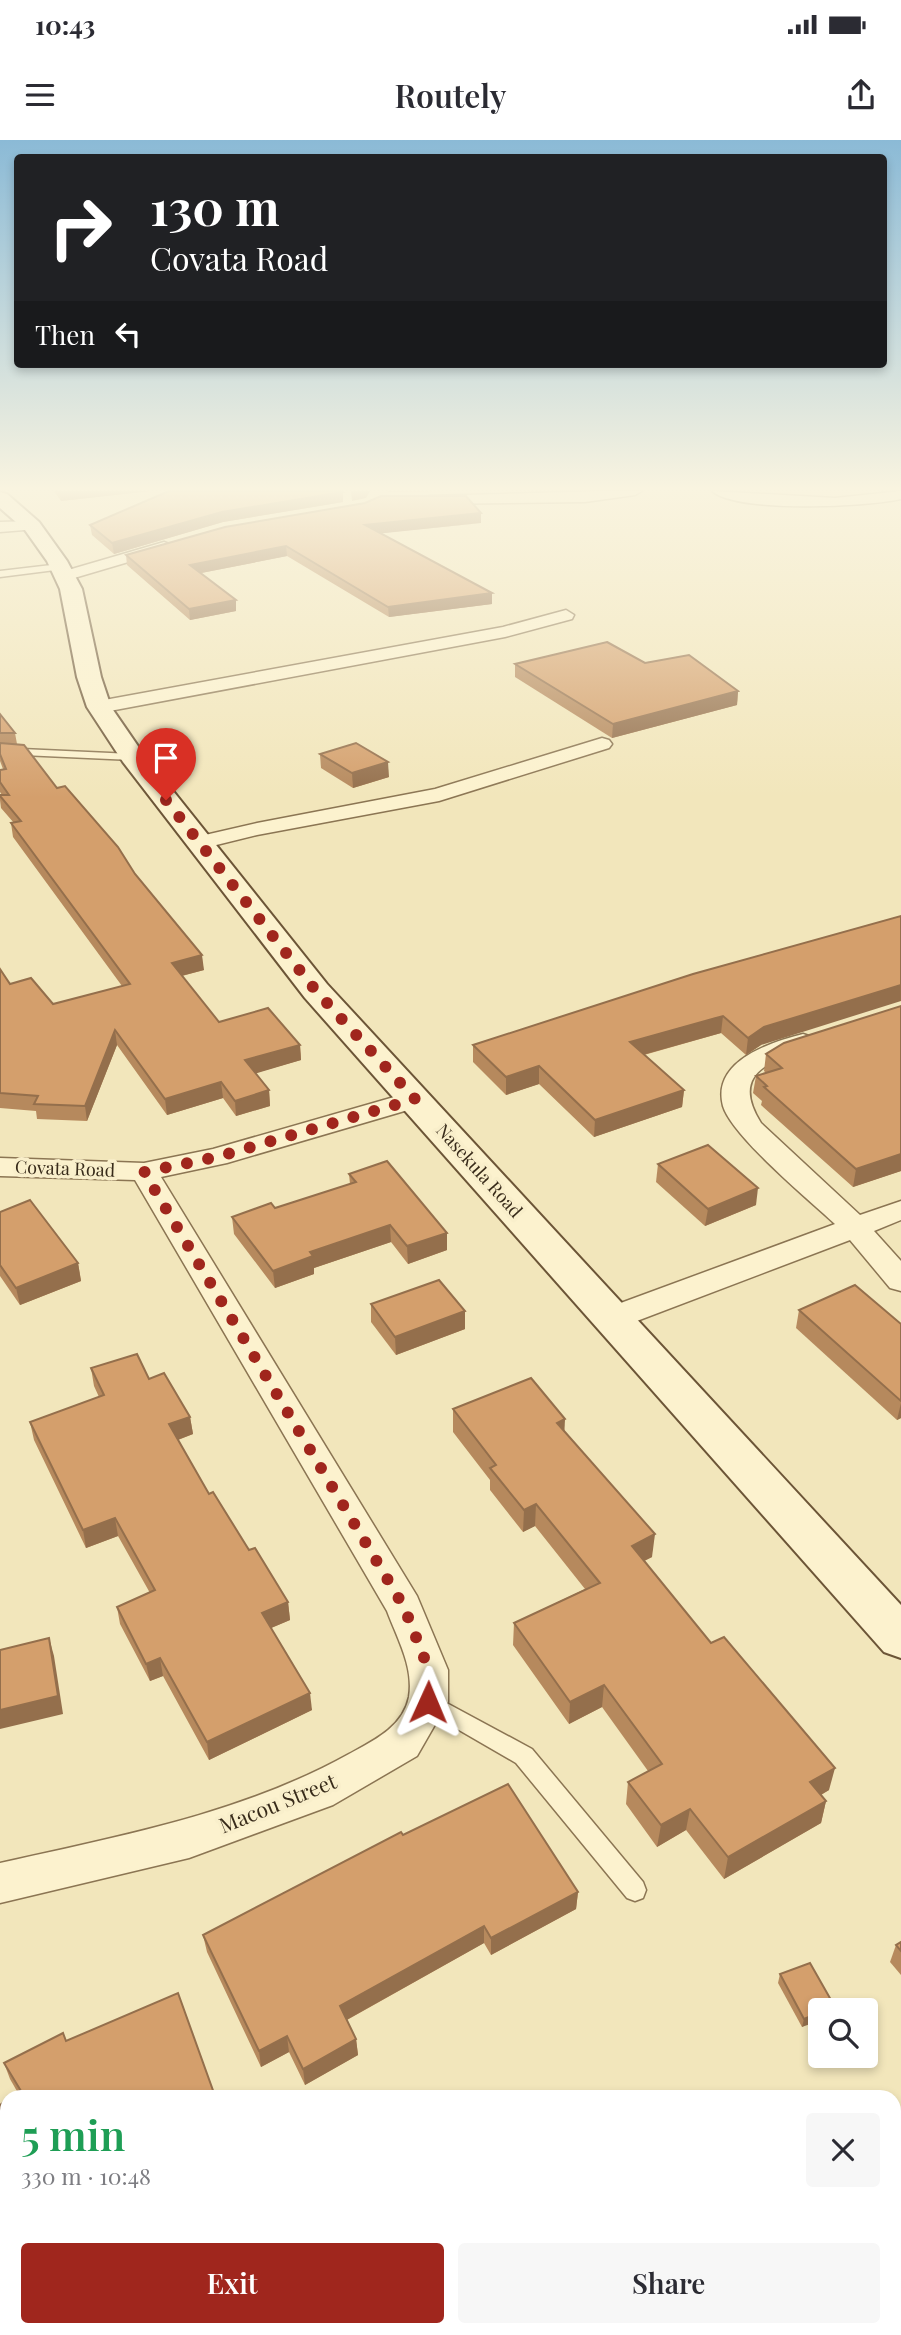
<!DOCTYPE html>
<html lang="en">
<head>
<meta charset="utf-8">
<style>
	body { margin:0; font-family:"Playfair Display",serif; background:#f7f7f7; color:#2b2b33; height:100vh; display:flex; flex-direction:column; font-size:26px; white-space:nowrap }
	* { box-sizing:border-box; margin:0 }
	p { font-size:23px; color:#7c7c81 }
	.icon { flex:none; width:38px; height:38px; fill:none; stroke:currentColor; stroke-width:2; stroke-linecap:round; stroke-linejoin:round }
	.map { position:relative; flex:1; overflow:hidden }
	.side { position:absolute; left:0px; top:1950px; width:901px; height:247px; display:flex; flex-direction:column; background:#fff; border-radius:21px 21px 0 0; box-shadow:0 4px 10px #0003 }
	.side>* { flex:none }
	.hud { position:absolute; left:14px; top:14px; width:873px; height:214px; border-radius:7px; box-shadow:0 4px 10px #0003; background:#202124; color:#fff; overflow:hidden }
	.controls { position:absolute; left:808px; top:1858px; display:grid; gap:14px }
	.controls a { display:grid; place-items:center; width:70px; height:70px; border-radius:7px; background:#fff; box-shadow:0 4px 10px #0003; font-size:35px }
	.pin { position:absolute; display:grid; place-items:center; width:60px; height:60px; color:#fff; margin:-72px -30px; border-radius:50% 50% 50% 0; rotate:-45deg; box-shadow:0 0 7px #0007 }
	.pin .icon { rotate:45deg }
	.me { position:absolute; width:77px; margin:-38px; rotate:1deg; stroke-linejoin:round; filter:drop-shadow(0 0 5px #0008) }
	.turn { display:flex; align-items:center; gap:24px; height:147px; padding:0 21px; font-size:32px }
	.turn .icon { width:91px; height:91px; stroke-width:2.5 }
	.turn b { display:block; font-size:49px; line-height:60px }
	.then { display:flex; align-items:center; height:66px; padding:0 21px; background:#0003; gap:14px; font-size:26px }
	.round { display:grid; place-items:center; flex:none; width:74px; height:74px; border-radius:7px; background:#f7f7f7 }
	.summary { display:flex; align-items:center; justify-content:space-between; height:119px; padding:0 21px }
	h1 { font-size:42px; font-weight:600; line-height:52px; color:#1e9e55 }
	.action { display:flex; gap:14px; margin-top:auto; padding:14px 21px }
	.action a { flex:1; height:80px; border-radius:7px; background:#a0261d; color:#fff; font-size:28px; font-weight:600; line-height:80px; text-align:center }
	.action a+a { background:#f7f7f7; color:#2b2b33 }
	.status { display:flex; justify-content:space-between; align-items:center; height:49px; padding:0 35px; background:#fff; direction:ltr }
	.status svg { height:19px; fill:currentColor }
	header { display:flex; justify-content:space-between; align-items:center; height:91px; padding:0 21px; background:#fff; font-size:32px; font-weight:600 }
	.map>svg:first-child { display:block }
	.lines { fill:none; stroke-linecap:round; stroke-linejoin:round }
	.lane-casing { stroke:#8b7553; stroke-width:3 }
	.street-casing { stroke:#8b7553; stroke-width:3 }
	.secondary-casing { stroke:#6c5537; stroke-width:4 }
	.lane { fill:#fcf2ce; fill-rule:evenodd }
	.street { fill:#fcf2ce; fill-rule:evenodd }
	.secondary { fill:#fcf2ce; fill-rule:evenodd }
	.wall { fill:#b6895d }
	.shaded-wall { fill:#946f4c }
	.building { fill:#d49f6c; stroke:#946f4c; stroke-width:2 }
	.route { stroke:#a0261d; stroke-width:12; stroke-dasharray:0 21.6 }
	.labels { text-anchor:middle; stroke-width:7; stroke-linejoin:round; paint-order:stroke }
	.street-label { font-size:18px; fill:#382b1a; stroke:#f9efcb }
	.near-street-label { font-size:21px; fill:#382b1a; stroke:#f9efcb }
</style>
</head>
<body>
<div class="status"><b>10:43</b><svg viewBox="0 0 49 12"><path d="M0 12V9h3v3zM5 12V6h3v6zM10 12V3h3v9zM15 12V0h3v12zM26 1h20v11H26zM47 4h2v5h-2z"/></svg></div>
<header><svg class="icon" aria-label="menu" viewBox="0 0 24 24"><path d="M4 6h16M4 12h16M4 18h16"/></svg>Routely<svg class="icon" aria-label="share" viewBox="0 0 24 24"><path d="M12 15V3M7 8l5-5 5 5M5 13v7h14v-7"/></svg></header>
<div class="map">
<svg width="901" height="2195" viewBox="0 0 901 2195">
	<rect width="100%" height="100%" fill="#f2e6bb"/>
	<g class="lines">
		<defs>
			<g id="lane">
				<polygon points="60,424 64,427 63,429 0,437 0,431"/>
				<polygon points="0,608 132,614 137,617 132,620 0,614"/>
				<polygon points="428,1553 532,1609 643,1742 646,1750 643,1758 635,1761 627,1758 516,1623 421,1568 418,1562 421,1556"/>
			</g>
			<g id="street">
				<polygon points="603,351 642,351 635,355 585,362 429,364 422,360 429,356"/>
				<path d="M712 351 835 358 901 351V359C867 367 737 373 712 351Z"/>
				<polygon points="32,381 40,386 37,389 0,392 0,382"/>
				<polygon points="164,402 169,404 169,410 64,441 56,436 58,433"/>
				<polygon points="566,470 574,475 572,479 505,497 99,573 90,567 99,561 503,487"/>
				<polygon points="602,598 609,600 612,604 609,608 439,661 257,695 200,709 189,703 192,698 257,683 435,649"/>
				<path d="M803 894 812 897 816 902 812 907C771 921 729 932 761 983L860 1075 901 1061V1080L874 1091 901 1121V1151L890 1148 850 1100 621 1187 610 1190 599 1187 594 1179 599 1171 835 1084C809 1060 732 996 723 966 711 921 771 902 803 894Z"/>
				<path d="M415 951 425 953 428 959 425 965 227 1023 161 1037 417 1456 448 1530V1562L417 1616 333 1665 189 1718 0 1763V1723C120 1696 241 1674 349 1614 373 1601 403 1587 409 1557 414 1527 397 1498 387 1471L135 1040 0 1036V1018L144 1023 213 1009Z"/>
			</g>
			<polygon id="secondary" points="0,352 7,354 39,382 67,421 82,449 101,537 111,567 142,612 327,844 901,1465 901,1518 884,1512 305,858 123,622 87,567 77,537 60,449 47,421 25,390 0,368"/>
		</defs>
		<use href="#lane" class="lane-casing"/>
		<use href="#street" class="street-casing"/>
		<use href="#secondary" class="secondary-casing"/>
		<use href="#lane" class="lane"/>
		<use href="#street" class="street"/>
		<use href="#secondary" class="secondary"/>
	</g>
	<g class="wall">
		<polygon points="54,351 150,351 61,361"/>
		<polygon points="388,351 455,351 388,352"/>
		<polygon points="343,362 223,382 114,414 92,395 90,385"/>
		<polygon points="481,383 381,393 492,464 389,477 287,416 201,433 236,460 236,471 190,480 127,425 126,415"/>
		<polygon points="645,523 738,551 737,565 612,598 515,537 515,524"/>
		<polygon points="0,574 15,593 17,604 135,734 204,830 182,836 219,882 300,905 301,920 255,933 269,950 270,966 236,976 223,958 167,975 117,905 87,981 37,979 36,971 0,968 0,829 10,844 53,864 122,846 13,697 11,683 14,683 1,668 0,660 0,655 2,655 0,652 0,630 3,629 0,621"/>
		<polygon points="320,614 389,637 353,648 321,628"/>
		<polygon points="693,834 761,905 746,915 721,893 644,915 684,950 682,967 594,997 539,944 506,955 473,922 473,905"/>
		<polygon points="901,866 901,1031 853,1047 761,965 762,961 753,953 756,936 766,933 764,931 766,914"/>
		<polygon points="658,1024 756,1065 705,1086 656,1042"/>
		<polygon points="349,1034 447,1110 408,1124 391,1102 314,1128 314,1134 275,1148 234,1094 232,1077 275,1068 350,1044"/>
		<polygon points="0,1072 78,1123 81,1141 20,1165 0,1136"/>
		<polygon points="371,1164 465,1189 396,1215 371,1182"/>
		<polygon points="799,1170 901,1184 901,1278 897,1280 796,1188"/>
		<polygon points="91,1228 149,1239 190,1277 193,1294 178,1300 209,1354 288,1462 290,1480 271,1488 312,1570 209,1620 163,1536 150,1541 120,1484 117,1467 150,1453 118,1396 86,1408 34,1300 30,1282 99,1257 94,1246"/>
		<polygon points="453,1269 564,1291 652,1417 644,1421 829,1650 821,1655 826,1661 821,1683 724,1739 686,1690 657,1707 626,1664 628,1642 648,1631 602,1567 569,1584 513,1505 514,1483 585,1449 535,1386 523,1392 490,1350 490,1340 453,1292"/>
		<polygon points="403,1695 578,1752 576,1769 491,1815 484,1803 347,1880 356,1899 358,1915 305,1945 289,1912 261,1927 207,1812 203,1795"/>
		<polygon points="901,1802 901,1835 890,1822 896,1805"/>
		<polygon points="780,1834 835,1867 802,1887 778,1843"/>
		<polygon points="66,1901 215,1956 18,1953 10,1939 4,1923"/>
	</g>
	<g class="shaded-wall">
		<polygon points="59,351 150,351 61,361"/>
		<polygon points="351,351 370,351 366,358 352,361"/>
		<polygon points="343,352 343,362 223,382 114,414 112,403 222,372"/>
		<polygon points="481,373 481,383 366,395 365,385"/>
		<polygon points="286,406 287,416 191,435 190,425"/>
		<polygon points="492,453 492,464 389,477 388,467"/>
		<polygon points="236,460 236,471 190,480 189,469"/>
		<polygon points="738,551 737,565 612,598 613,584"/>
		<polygon points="388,622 389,637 353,648 352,633"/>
		<polygon points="202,815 204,830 173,838 172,823"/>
		<polygon points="901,845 901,861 761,905 746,915 748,898 764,887"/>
		<polygon points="723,876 721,893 628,919 630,902"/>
		<polygon points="115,890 117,905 87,981 85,966"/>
		<polygon points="300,905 301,920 247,936 245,920"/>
		<polygon points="539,926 539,944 506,955 506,937"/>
		<polygon points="221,942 223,958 167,975 165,959"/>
		<polygon points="269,950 270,966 236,976 235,961"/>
		<polygon points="684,950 682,967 594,997 595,980"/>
		<polygon points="901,1014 901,1031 853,1047 856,1029"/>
		<polygon points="758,1048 756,1065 705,1086 708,1069"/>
		<polygon points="390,1085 391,1102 314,1128 314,1134 275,1148 273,1131 310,1112"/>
		<polygon points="447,1093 447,1110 408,1124 407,1106"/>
		<polygon points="78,1123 81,1141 20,1165 16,1148"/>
		<polygon points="465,1171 465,1189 396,1215 395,1197"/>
		<polygon points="901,1263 901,1278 897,1280"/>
		<polygon points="190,1277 193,1294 172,1302 169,1284"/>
		<polygon points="565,1279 564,1301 557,1283"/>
		<polygon points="536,1364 535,1386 523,1392 524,1370"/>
		<polygon points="115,1378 118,1396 86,1408 83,1390"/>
		<polygon points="655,1394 652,1417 630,1428 632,1406"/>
		<polygon points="288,1462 290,1480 264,1491 262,1473"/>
		<polygon points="49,1498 54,1516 63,1574 0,1589 0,1570"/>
		<polygon points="160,1518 163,1536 150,1541 146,1524"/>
		<polygon points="604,1545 602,1567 569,1584 570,1562"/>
		<polygon points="310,1553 312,1570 209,1620 207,1602"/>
		<polygon points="835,1628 829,1650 805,1664 810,1642"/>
		<polygon points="826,1661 821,1683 724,1739 728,1717"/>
		<polygon points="690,1669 686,1690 657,1707 661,1685"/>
		<polygon points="578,1752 576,1769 491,1815 491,1798"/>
		<polygon points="484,1786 484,1803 341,1883 340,1866"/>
		<polygon points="821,1872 821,1880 802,1887 804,1879"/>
		<polygon points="287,1896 289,1912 261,1927 259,1911"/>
		<polygon points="356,1899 358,1915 305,1945 303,1929"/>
	</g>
	<g class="building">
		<polygon points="169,351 341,351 343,352 222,372 112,403 90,385"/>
		<polygon points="381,356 466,356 481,373 365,385 492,453 388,467 286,406 190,425 236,460 189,469 126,415 225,387 365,363"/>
		<polygon points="607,502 645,523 689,515 738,551 613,584 515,524"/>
		<polygon points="0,574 15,593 0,593"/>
		<polygon points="0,603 24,605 57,648 65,646 118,707 135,734 202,815 172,823 219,882 268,868 300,905 245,920 269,950 235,961 221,942 165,959 115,890 85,966 34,964 38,956 0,953 0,829 10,844 31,838 53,864 130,844 11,683 21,681 0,656 0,655 9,655 0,642 0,630 6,629 0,614"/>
		<polygon points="356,603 388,622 352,633 320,614"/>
		<polygon points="901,776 901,845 764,887 748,898 723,876 630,902 684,950 595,980 539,926 506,937 473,905 693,834"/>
		<polygon points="901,866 901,1014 856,1029 764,947 767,946 756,936 782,928 766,914 784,903"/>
		<polygon points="708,1005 758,1048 708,1069 658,1024"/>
		<polygon points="387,1021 447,1093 407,1106 390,1085 310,1112 313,1116 273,1131 232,1077 271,1063 275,1068 356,1042 349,1034"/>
		<polygon points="30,1060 78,1123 16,1148 0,1125 0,1072"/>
		<polygon points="439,1140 465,1171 395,1197 371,1164"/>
		<polygon points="855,1145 901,1184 901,1261 799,1170"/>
		<polygon points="137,1214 149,1239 164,1233 190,1277 169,1284 209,1354 213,1352 249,1410 255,1408 288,1462 262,1473 310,1553 207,1602 160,1518 146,1524 117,1467 155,1450 115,1378 83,1390 30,1282 104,1255 91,1228"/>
		<polygon points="531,1238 565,1279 557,1283 655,1394 632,1406 711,1503 724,1497 835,1628 810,1642 826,1661 728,1717 690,1669 661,1685 628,1642 662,1624 604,1545 570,1562 514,1483 600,1443 536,1364 524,1370 490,1328 496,1325 453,1269"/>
		<polygon points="49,1498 58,1556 0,1570 0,1510"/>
		<polygon points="508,1644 578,1752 491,1798 484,1786 340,1866 356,1899 303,1929 287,1896 259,1911 203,1795 401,1692 403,1695"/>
		<polygon points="901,1802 901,1811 896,1805"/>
		<polygon points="810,1823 835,1867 825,1871 821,1871 821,1872 804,1879 780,1834"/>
		<polygon points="178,1853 215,1956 13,1956 21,1951 4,1923 63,1893 66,1901"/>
		<polygon points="7,1960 7,1993 0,1973 0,1965"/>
	</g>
	<linearGradient id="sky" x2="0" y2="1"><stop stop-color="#8bbad6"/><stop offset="0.53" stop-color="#f9f4e0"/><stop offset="1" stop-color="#f9f4e0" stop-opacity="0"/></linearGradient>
	<rect width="901" height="658" fill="url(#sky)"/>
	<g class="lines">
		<polyline class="route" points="166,660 316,851 415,959 217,1017 144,1032 404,1467 429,1530 428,1562"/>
	</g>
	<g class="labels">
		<g class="street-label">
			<text transform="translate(65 1029) rotate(2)" y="6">Covata Road</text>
			<text transform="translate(479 1031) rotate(48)" y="6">Nasekula Road</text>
		</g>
		<g class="near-street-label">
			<text transform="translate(278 1664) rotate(-22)" y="7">Macou Street</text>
		</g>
	</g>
</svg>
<div class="controls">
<a><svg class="icon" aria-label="search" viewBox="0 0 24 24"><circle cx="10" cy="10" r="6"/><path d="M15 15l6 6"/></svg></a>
</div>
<div class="pin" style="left:166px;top:660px;background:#d93025"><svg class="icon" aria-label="arrive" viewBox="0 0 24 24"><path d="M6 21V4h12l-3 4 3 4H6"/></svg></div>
<svg class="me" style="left:428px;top:1562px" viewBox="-20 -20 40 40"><path d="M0-17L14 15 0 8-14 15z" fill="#a0261d" stroke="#fff" stroke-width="4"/></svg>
<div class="hud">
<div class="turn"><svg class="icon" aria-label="right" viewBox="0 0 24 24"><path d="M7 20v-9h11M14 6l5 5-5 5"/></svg><div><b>130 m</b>Covata Road</div></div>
<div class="then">Then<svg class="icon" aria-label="left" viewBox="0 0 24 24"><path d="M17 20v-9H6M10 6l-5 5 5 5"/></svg></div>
</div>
<section class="side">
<div class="summary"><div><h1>5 min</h1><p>330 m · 10:48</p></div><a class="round"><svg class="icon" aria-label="close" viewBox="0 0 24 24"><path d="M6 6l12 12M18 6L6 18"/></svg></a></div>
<div class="action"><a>Exit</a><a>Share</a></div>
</section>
</div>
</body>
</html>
